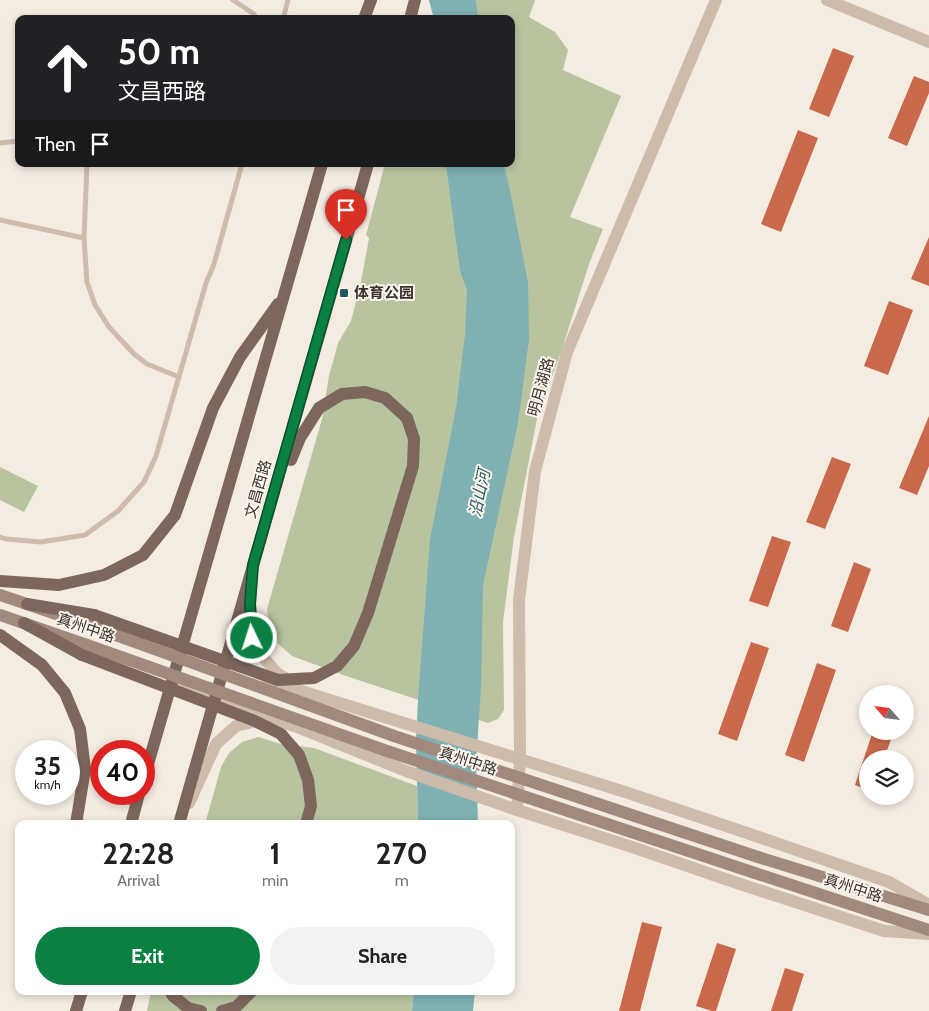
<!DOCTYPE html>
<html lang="en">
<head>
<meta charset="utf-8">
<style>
	body { margin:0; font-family:Cabin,"Noto Sans SC",sans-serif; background:#f2f2f2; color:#202124; height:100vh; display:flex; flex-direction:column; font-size:19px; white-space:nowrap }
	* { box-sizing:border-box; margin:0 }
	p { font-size:16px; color:#757577 }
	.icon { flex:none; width:28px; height:28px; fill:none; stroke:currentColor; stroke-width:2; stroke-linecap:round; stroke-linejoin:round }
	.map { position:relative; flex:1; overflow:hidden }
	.panel { position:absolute; left:15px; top:820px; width:500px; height:175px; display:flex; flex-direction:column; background:#fff; border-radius:10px; box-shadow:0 2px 8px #0003 }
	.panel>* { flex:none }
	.top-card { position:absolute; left:15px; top:15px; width:500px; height:152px; border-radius:10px; box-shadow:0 2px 8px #0003; background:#202124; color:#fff; overflow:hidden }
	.needle { width:32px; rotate:298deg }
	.tools { position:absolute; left:859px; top:685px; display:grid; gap:10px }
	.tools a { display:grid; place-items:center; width:55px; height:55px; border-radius:50%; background:#fff; box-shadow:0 2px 8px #0003; font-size:25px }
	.speed { position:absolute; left:15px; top:740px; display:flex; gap:10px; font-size:25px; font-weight:700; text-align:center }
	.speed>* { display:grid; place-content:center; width:65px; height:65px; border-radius:50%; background:#fff; box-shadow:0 2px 8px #0003; line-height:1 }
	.speed small { font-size:12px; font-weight:400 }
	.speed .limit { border:8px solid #d22; background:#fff; color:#111 }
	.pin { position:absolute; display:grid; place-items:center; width:42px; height:42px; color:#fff; margin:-51px -21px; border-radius:50% 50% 50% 0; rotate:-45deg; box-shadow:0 0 5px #0007 }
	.pin .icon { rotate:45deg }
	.me { position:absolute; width:55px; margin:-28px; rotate:356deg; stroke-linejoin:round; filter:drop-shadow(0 0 4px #0008) }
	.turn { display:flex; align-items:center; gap:18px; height:105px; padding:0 20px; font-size:22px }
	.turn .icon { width:65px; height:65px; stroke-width:2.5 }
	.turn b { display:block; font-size:35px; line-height:42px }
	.then { display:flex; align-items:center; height:48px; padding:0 20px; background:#0003; gap:10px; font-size:19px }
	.eta { display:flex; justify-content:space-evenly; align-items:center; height:85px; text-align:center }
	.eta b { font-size:30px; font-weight:700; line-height:35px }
	.button { display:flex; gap:10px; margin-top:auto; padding:10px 20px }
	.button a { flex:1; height:58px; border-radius:30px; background:#0b8043; color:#fff; font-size:20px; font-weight:700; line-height:58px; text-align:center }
	.button a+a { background:#f2f2f2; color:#202124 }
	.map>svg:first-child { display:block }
	.green { fill:#b8c4a0 }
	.water { fill:#7fb0b2 }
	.building { fill:#c8694b }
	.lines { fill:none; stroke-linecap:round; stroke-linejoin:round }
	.service { stroke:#cdbbac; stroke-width:5 }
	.tertiary { stroke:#cdbbac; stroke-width:12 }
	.secondary { stroke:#a18a7d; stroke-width:12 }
	.primary { stroke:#7d675c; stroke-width:12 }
	.secondary-bridge { stroke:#a18a7d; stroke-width:12 }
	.primary-bridge { stroke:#7d675c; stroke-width:12 }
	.route-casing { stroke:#07532c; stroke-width:12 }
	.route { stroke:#0b8043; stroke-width:9 }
	.poi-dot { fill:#1f5a5e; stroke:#fbf5ee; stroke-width:2 }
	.labels { text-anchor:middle; stroke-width:4; stroke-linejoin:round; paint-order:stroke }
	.poi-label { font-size:15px; font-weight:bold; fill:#3b302b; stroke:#fbf5ee; text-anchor:start }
	.street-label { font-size:15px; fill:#3b302b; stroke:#fbf5ee }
	.water-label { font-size:16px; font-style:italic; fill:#1f5a5e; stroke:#fbf5ee }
</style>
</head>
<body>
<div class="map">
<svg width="929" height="1011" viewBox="0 0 929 1011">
	<rect width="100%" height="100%" fill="#f4ebe1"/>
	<g class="green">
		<polygon points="442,0 535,0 529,17 555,32 568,50 563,70 621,96 570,217 603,229 589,264 563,346 537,419 514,537 503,622 504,710 498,719 488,723 346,676 292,656 277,643 270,628 267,609 322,419 329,376 338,343 351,321 361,282 369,238 366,235 385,164 511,164 511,19 436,19"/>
		<polygon points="0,467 38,486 24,512 0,500"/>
		<polygon points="258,737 281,744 314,748 417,786 418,824 205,824 221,767 229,753 242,742"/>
		<polygon points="151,991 414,991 412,1011 147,1011"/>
	</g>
	<g class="water">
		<polygon points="429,0 476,0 478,19 434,19"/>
		<polygon points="446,164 504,164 511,195 528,283 529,339 518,423 483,585 481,687 476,762 478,824 418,824 416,741 418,700 430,539 456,408 465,335 467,290 460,271"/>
		<polygon points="414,991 475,991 473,1011 412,1011"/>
	</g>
	<g class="building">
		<polygon points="833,48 854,56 829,117 809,109"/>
		<polygon points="914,76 929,82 929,93 907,146 888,138"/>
		<polygon points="798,130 818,138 781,232 761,224"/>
		<polygon points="929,237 929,286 911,279"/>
		<polygon points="889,301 913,310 888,375 864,366"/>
		<polygon points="929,416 929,466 917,495 899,488"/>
		<polygon points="832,457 851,464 825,529 806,522"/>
		<polygon points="772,536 791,542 768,607 749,601"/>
		<polygon points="854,562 871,569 848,632 831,626"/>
		<polygon points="751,642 769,648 737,741 718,734"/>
		<polygon points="817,663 836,670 804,762 785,755"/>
		<polygon points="873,731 894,731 884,759 868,759 868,790 855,785"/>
		<polygon points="642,922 662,927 640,1011 619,1011"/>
		<polygon points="717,943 736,949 716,1011 712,1011 696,1006"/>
		<polygon points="785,968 804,974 792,1011 771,1011"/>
	</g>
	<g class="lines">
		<g class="service">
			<polyline points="233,0 254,14 256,19"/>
			<polyline points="283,19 288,0"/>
			<polyline points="0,143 19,141"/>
			<polyline points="87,164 84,238 87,282 95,305 109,327 134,354 147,364 179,377"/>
			<polyline points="0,220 84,238"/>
			<polyline points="0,537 6,539 41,542 85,535 118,511 144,482 156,456 206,283 214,264 242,164"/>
		</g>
		<g class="tertiary">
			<polyline points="827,0 929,42"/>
			<polyline points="252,579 250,604 253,638 262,656 277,673 290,681"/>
			<polyline points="269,681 622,791 747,833 889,882 929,905"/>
			<polyline points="172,682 215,698 297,727 406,771 517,810 635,848 737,883 884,931 929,934"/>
			<polyline points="189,803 216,744 236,726 261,720"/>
			<polyline points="517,810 520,759 519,600 535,471 567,352 716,0"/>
		</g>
		<g class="secondary">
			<polyline points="0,595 91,626"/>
			<polyline points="0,615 87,645"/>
			<polyline points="758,857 929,910"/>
			<polyline points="755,873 929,930"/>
		</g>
		<g class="primary">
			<polyline points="364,19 371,0"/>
			<polyline points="410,19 415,0"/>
			<polyline points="291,460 300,438 319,408 342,394 365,392 385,398 407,418"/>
			<polyline points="0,581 59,585 104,575 143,555 175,515 213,408 240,357 278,304"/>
			<polyline points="27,604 94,615"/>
			<polyline points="24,623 82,655"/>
			<polyline points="0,635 42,665 65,693 80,729 85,769 76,824"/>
			<polyline points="144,778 322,164"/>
			<polyline points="131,824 139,794"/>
			<polyline points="179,824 368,164"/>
			<polyline points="170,991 173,996 188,1008 201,1011"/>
			<polyline points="76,1011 82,991"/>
			<polyline points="125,1011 131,991"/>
			<polyline points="222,1011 236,1007 252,991"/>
		</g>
		<g class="secondary-bridge">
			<polyline points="91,626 394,736 758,857"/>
			<polyline points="87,645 387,751 755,873"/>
		</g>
		<g class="primary-bridge">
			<polyline points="94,615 278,680 314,678 337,666 354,646 368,613 413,466 414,439 407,418"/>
			<polyline points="82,655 255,721 281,734 299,755 308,780 311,806 306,824"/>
		</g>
	</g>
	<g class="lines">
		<defs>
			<polyline id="route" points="252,638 250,604 253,565 346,240"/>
		</defs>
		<use href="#route" class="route-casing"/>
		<use href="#route" class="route"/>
	</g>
	<rect class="poi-dot" x="339" y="288" width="10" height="10" rx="2.5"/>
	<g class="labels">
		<g class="poi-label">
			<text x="354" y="298">体育公园</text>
		</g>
		<g class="street-label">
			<text transform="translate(541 387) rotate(-75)" y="5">明月湖路</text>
			<text transform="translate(258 489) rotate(-74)" y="5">文昌西路</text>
			<text transform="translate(86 628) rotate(19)" y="5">真州中路</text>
			<text transform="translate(468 761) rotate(18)" y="5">真州中路</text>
			<text transform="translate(853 888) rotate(18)" y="5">真州中路</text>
		</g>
		<g class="water-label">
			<text transform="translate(479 493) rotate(-78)" y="6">沿山河</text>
		</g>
	</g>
</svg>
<div class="tools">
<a><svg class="needle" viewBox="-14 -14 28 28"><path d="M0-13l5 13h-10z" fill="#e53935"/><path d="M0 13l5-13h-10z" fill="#757577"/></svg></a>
<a><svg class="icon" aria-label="layers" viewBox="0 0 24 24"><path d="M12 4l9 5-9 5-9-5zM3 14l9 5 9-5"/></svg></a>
</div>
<div class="speed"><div>35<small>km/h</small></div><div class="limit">40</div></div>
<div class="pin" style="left:346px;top:240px;background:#d93025"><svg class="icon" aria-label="arrive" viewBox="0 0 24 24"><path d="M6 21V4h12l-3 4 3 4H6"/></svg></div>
<svg class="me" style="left:252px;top:638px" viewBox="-20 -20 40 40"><circle r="17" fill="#0b8043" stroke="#fff" stroke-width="3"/><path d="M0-11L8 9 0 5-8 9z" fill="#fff"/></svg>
<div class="top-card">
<div class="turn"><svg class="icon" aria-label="ahead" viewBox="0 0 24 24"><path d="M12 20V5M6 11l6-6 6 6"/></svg><div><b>50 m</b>文昌西路</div></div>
<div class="then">Then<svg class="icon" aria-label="arrive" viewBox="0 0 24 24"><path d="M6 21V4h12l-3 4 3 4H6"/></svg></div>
</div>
<section class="panel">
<div class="eta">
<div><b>22:28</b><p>Arrival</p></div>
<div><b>1</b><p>min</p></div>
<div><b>270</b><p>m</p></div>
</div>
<div class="button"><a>Exit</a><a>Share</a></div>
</section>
</div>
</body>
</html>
